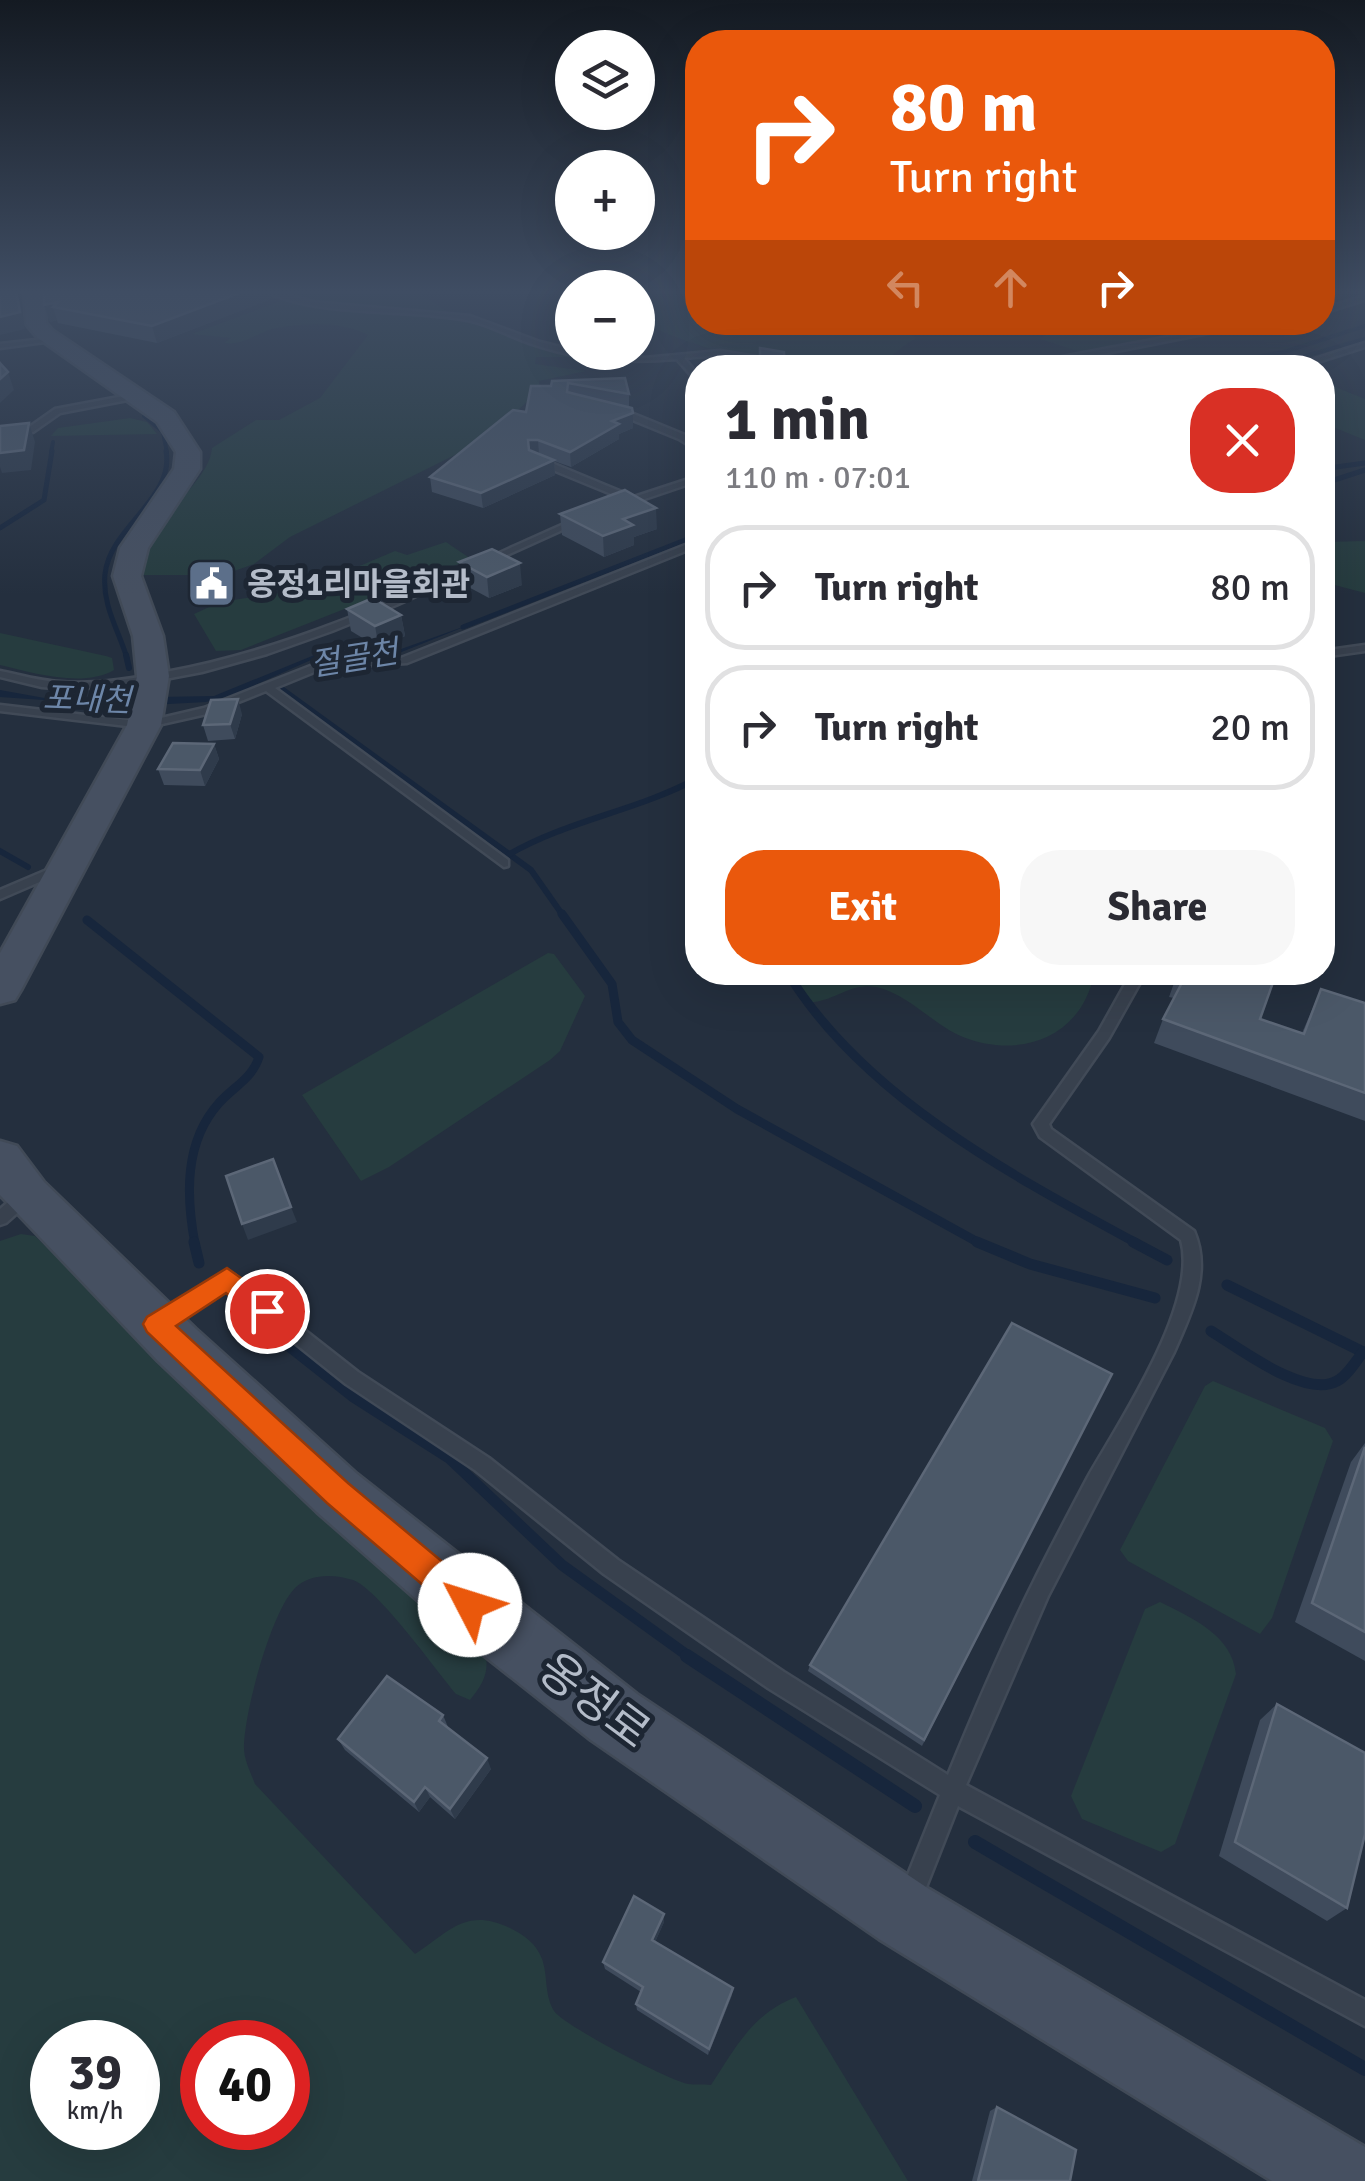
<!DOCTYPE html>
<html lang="en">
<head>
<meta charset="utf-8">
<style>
	body { margin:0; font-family:Signika,"Noto Sans KR",sans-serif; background:#f7f7f7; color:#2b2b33; height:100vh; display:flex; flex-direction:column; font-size:38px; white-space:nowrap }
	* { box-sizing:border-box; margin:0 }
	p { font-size:32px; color:#7c7c81 }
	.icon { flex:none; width:55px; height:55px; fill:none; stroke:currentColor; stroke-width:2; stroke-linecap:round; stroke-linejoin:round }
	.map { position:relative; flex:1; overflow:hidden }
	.panel { position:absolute; left:685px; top:355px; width:650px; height:630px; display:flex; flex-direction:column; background:#fff; border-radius:40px; box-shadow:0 10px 40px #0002 }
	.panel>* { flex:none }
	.hud { position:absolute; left:685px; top:30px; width:650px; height:305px; border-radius:40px; box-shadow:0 10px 40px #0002; background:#ea580c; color:#fff; overflow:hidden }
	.buttons { position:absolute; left:555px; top:30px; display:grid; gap:20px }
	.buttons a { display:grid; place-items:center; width:100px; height:100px; border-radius:50%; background:#fff; box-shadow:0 10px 40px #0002; font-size:50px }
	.speed { position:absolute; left:30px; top:2020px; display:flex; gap:20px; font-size:50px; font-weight:700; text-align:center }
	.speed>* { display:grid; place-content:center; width:130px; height:130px; border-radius:50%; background:#fff; box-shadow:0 10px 40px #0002; line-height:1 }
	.speed small { font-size:25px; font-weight:400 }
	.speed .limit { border:15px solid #d22; background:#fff; color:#111 }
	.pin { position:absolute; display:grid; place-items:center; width:85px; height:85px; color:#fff; margin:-42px; border:5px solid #fff; border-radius:50%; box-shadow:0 2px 10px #0007 }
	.me { position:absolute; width:110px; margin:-55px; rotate:310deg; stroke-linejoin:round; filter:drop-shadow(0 0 8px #0008) }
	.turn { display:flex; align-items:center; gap:35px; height:210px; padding:0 40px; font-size:45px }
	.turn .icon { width:130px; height:130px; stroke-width:2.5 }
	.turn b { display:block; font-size:70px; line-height:85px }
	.lanes { display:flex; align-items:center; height:95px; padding:0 40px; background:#0003; justify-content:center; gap:50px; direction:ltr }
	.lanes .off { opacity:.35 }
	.round { display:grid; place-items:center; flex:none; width:105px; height:105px; border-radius:40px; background:#f7f7f7 }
	.head { display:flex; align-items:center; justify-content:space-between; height:170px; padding:0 40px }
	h1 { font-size:60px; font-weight:800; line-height:75px }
	.cta { display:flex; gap:20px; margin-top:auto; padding:20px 40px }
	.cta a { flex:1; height:115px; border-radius:40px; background:#ea580c; color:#fff; font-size:40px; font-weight:800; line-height:115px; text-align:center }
	.cta a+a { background:#f7f7f7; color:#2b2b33 }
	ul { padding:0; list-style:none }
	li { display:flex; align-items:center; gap:30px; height:125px; margin:0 20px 15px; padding:0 20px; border:5px solid #e1e1e2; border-radius:40px }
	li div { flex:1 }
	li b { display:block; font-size:38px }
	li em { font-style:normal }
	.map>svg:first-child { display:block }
	.green { fill:#263c3f; fill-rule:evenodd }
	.water { fill:#17263c }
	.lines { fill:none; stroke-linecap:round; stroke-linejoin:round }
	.stream-far5 { stroke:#17263c; stroke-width:4 }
	.stream-far4 { stroke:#17263c; stroke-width:5 }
	.stream-far3 { stroke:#17263c; stroke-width:6 }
	.stream-far2 { stroke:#17263c; stroke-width:9 }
	.stream-far1 { stroke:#17263c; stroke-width:11 }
	.stream { stroke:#17263c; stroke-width:14 }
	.lane-casing { stroke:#414a57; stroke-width:5 }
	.secondary-casing { stroke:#414a57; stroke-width:5 }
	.lane { fill:#38414e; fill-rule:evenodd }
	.secondary { fill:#465061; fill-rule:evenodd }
	.wall { fill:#3f4b5c }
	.shaded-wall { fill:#2f3b4b }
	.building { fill:#4b5868; stroke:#5c6777; stroke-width:2.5 }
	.route { fill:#ea580c; stroke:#983908; stroke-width:2.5 }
	.labels { text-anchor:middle; stroke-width:10; stroke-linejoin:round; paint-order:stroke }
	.far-poi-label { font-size:32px; font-weight:bold; fill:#b4bcc9; stroke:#1d2633; text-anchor:start }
	.far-water-label { font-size:32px; font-style:italic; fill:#6d86a8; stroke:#1d2633 }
	.near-street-label { font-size:45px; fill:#b4bcc9; stroke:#1d2633 }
</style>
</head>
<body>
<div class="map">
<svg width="1365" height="2181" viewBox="0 0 1365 2181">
	<rect width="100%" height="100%" fill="#242f3e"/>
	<g class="green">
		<path d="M280 290H416L456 318 584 357H536L535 364 586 371 539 381 540 397 531 398 487 439 290 537 254 564 223 575H144C127 533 209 489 212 448L256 420H279L320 398 368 335C341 321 306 323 276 328 257 332 244 346 224 343L231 338 192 334 294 296Z"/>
		<path d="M638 290H697L698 322 918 323 899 329 917 338C903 344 883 365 872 368 811 378 691 350 638 320Z"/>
		<polygon points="1028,323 1133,323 1161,338 1081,352 1040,339 1050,332"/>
		<polygon points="1323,382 1365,399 1365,440 1323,423"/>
		<polygon points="130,418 147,422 157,434 51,436 58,428"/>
		<polygon points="1365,541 1365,593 1323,582 1323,542"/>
		<polygon points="446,542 471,559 241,650 216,651 194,614 220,602 305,589 395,551 407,555"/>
		<path d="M0 633 106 656 112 658 114 670C83 688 33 673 0 665Z"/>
		<polygon points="548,953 554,954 585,996 560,1051 550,1060 389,1167 361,1181 302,1095"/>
		<path d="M794 973H1094C1083 1036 1021 1060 963 1037 933 1025 909 994 876 987 850 982 834 1002 810 1002Z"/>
		<path d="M21 1234 35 1236 226 1424 484 1649C491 1671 483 1684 470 1700L456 1694C435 1669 378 1589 353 1580 334 1574 310 1573 295 1588 271 1612 244 1713 244 1748 244 1760 251 1773 255 1784L415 1954C450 1931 466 1907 510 1928 524 1935 536 1943 542 1959 548 1975 544 1994 554 2011 563 2025 668 2080 688 2084 695 2085 703 2084 711 2085 736 2047 752 2014 796 1997L908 2181H0V1241ZM52 2042H138V2128H52ZM202 2042H288V2128H202Z"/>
		<polygon points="1213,1381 1325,1428 1333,1441 1272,1618 1260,1634 1128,1561 1120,1550 1205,1386"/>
		<path d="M1160 1602C1192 1618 1232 1635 1236 1674L1175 1844 1161 1852 1082 1819 1071 1796 1145 1609Z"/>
	</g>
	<polygon class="water" points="474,623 389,657 311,660 233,695 206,702 131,706 0,697 0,690 50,699 214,696 317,654 390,653"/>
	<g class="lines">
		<g class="stream-far5">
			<polyline points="1205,368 1287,351 1365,326"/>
			<polyline points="1262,368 1365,339"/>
			<polyline points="144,416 163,432 167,453"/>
			<polyline points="51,453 53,442"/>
		</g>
		<g class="stream-far4">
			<polyline points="1322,469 1365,463"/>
			<polyline points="1322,484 1365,470"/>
			<polyline points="0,528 44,500 52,451"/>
			<polyline points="463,627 698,535"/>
			<path d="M127 658C118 629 102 605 105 574 110 527 175 498 166 451"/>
		</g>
		<g class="stream-far3">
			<polyline points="126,655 129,668"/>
			<polyline points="280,688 531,870 564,917"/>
			<polyline points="0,851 28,867"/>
			<path d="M508 855C568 820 637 811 698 778"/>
		</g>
		<g class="stream-far2">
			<polyline points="562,914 612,984 618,1022 632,1040 737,1109 981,1244"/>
			<path d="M87 920 259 1057C252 1079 233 1087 219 1103 184 1142 186 1196 195 1244"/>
			<path d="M787 972C863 1097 1013 1176 1138 1244"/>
		</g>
		<g class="stream-far1">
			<polyline points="194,1242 199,1263"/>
			<polyline points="977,1242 1030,1264 1155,1298"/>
			<polyline points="1133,1242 1167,1260"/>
			<polyline points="1227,1285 1365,1353"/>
			<polyline points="232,1301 352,1396 449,1458 562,1565 691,1658"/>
			<path d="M1211 1331C1239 1348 1305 1399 1337 1381 1347 1376 1356 1361 1363 1352"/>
		</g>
		<g class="stream">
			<polyline points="687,1656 915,1806"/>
			<polyline points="975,1842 1365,2069"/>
		</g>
		<defs>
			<g id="lane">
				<path d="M261 290H271L312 302 470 316 540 342 572 350V352H598L644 358 720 351 821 368H800L720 355 684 358 698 375V383L677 359C630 363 577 360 532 344 510 337 489 324 467 320 399 307 325 319 261 290Z"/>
				<polygon points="1365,296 1365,300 1322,313 1322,309"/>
				<polygon points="1247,322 1264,322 1031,368 1014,368 1025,364 927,368 1028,360 1031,363"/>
				<polygon points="54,338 52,341 0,348 0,344"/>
				<polygon points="1365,343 1365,347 1299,368 1287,368"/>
				<polygon points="135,394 138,398 60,413 33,432 0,434 0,430 28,428 55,409"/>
				<polygon points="613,408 619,408 685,435 698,445 698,451 679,439 613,412"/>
				<polygon points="536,459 542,459 634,497 698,476 698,481 621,507 617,504 626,500 536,463"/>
				<path d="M573 520 580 522 396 605 332 631 267 654 202 672 133 685 68 689 42 687 0 677V671C20 675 40 681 60 682 95 685 132 679 166 672 309 646 441 578 573 520Z"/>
				<polygon points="698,540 698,546 407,663 324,668 275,688 508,860 508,866 504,867 266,691 211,713 144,728 0,711 0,705 144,722 204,708 318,663 401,658"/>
				<polygon points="1365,645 1365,651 1322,657 1322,651"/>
				<polygon points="61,864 65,865 65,871 0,899 0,890"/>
				<path d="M1132 972H1146L1109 1038 1049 1124 1051 1129 1194 1231C1212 1273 1191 1313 1174 1352L1048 1596 966 1785 1365 2000V2026L958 1806 919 1905 911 1909 903 1905 899 1897 940 1795 768 1688 604 1574 475 1470 346 1384 226 1288 167 1326 161 1328 155 1326 152 1321 155 1316 221 1274 227 1272 233 1274 358 1372 489 1458 618 1560 784 1672 948 1775C975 1709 1003 1643 1035 1579 1052 1545 1070 1511 1088 1477 1120 1421 1199 1303 1181 1240L1040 1137 1033 1124 1099 1031Z"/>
				<polygon points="27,1189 33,1191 35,1195 33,1199 6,1223 0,1225 0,1209 21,1191"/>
			</g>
			<g id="secondary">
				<polygon points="24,290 44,290 46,323 52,330 174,412 200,452 200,469 148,548 141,576 163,636 169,676 161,725 21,990 15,1000 0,1004 0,953 127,725 137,676 133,636 113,576 120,548 174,469 176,452 157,422 38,338 26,324"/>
				<polygon points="0,1141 17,1146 44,1182 196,1329 357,1474 637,1694 929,1889 1365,2147 1365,2181 1272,2181 879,1939 591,1740 448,1627 317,1512 158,1361 0,1195"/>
			</g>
		</defs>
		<use href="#lane" class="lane-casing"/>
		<use href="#secondary" class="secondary-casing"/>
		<use href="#lane" class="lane"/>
		<use href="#secondary" class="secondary"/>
	</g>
	<g class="wall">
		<polygon points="271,299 157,343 58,323 57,320 50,322 44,305"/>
		<polygon points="625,378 629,394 629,407 633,413 633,428 619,434 619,439 571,467 554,461 555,475 483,508 432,492 430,477 526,412 551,386 552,381"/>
		<polygon points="560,514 657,529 634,537 634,545 604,557 562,535"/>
		<polygon points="459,562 522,585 489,598 461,583"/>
		<polygon points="347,609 401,615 405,636 379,648 351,631"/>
		<polygon points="242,714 235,739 208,741 203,725"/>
		<polygon points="214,744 219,759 205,786 164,785 158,769"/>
		<polygon points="1178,972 1272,972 1260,1019 1302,1033 1321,989 1365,1003 1365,1121 1154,1043 1163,1019 1174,998 1169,997"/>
		<polygon points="1112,1374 922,1746 808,1671 810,1665"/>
		<polygon points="1365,1443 1365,1661 1295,1622 1351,1462"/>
		<polygon points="1277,1704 1347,1908 1327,1921 1219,1856 1260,1720"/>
		<polygon points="443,1715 448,1727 491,1769 455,1819 430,1797 419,1812 345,1750 338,1739"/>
		<polygon points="664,1914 664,1922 655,1942 732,1995 708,2055 637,2010 636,2004 641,1992 605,1969 603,1962"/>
		<polygon points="997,2107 1070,2181 972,2181 990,2111"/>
	</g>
	<g class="shaded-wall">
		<polygon points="16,290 21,305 25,329 0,335 0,317"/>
		<polygon points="247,290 269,290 271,299 157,343 152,326"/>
		<polygon points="58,302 53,307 57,320 50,322 44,305"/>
		<polygon points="8,372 14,390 0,403 0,379"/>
		<polygon points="633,413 633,428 619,434 619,439 571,467 570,452 612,421"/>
		<polygon points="29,423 35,442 31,470 2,473 0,467 0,453"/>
		<polygon points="528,440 538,440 539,455 529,455"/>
		<polygon points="554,460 555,475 483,508 481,493"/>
		<polygon points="656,508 657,529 634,537 634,545 604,557 603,536 623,519"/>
		<polygon points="520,563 522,585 489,598 487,577"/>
		<polygon points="401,615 405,636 379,648 375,626"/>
		<polygon points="238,699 242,714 235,739 230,724"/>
		<polygon points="214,744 219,759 205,786 200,770"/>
		<polygon points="291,1207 297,1222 248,1240 242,1224"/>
		<polygon points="487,1758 491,1769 455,1819 450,1809"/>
		<polygon points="425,1787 430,1797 419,1812 414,1802"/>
		<polygon points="664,1914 664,1922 653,1947 652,1940"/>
		<polygon points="733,1988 732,1995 708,2055 709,2049"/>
	</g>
	<g class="building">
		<polygon points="0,290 16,290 20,312 0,317"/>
		<polygon points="44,290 247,290 152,326 53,307 58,302 44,305"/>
		<polygon points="760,348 784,352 785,368 760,368"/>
		<polygon points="0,363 8,372 0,379"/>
		<polygon points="625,378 629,394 568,383 567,392 632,408 633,413 612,421 619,424 570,452 538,440 528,440 529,450 554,460 481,493 430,477 513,410 526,412 531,386 551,386 552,381"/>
		<polygon points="29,423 24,450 0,453 0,426"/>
		<polygon points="625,490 656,508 623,519 633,525 603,536 560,514"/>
		<polygon points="492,549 520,563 487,577 459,562"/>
		<polygon points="373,598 401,615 375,626 347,609"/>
		<polygon points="238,699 230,724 203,725 211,700"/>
		<polygon points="173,743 214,744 200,770 158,769"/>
		<polygon points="1178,972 1272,972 1276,974 1260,1019 1304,1034 1321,989 1365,1003 1365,1093 1163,1019 1186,975"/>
		<polygon points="273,1159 291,1207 242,1224 226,1176"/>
		<polygon points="1012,1323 1112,1374 924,1740 810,1665"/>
		<polygon points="1365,1447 1365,1632 1312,1603"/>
		<polygon points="387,1676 443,1715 439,1721 487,1758 450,1809 425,1787 414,1802 338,1739"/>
		<polygon points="1277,1704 1365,1753 1365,1834 1347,1908 1235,1842"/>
		<polygon points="634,1896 664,1914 652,1940 733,1988 709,2049 636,2004 643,1987 603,1962"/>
		<polygon points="997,2107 1076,2150 1070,2181 978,2181"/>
	</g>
	<linearGradient id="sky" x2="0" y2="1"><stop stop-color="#141a22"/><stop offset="0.49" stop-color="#3f4d63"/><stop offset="1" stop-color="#3f4d63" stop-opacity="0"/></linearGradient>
	<rect width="1365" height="595" fill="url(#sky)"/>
	<polygon class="route" points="227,1268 276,1303 280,1311 276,1319 258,1319 226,1293 176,1326 348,1483 481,1594 486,1605 481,1616 470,1621 459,1616 327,1503 147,1332 143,1324 147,1317"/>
	<defs>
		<symbol id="civic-square" viewBox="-11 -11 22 22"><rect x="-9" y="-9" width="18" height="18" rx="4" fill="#5c6f8a" stroke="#1d2633"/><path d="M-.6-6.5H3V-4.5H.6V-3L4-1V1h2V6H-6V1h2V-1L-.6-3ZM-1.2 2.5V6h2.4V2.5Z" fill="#fff"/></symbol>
	</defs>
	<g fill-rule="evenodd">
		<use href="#civic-square" x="184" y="556" width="55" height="55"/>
	</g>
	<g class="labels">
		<g class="far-poi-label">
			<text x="247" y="595">옹정1리마을회관</text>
		</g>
		<g class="far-water-label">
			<text transform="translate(354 658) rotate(-9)" y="11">절골천</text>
			<text transform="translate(87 699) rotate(2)" y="11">포내천</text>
		</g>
		<g class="near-street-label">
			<text transform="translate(595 1700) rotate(37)" y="16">옹정로</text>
		</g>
	</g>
</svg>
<div class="buttons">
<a><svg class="icon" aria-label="layers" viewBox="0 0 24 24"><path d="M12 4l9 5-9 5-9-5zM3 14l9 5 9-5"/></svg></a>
<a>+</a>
<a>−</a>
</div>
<div class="speed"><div>39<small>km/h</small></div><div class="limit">40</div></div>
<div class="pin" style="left:267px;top:1311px;background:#d93025"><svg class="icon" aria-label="arrive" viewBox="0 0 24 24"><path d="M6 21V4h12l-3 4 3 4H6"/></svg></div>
<svg class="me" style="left:470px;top:1605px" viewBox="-20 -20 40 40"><circle r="19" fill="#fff"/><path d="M0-13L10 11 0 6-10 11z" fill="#ea580c"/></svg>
<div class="hud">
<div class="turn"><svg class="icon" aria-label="right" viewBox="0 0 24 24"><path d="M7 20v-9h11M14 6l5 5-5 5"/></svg><div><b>80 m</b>Turn right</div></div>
<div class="lanes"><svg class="icon off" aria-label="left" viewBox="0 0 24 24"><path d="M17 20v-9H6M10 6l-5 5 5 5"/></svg><svg class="icon off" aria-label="ahead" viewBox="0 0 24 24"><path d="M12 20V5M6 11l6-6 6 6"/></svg><svg class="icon" aria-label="right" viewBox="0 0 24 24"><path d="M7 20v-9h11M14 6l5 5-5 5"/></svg></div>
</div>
<section class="panel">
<div class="head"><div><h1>1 min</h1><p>110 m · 07:01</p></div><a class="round" style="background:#d93025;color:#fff"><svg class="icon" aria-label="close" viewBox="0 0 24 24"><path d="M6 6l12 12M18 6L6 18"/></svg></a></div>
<ul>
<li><svg class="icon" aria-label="right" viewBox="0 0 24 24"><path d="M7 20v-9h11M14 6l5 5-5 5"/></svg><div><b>Turn right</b></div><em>80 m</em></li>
<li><svg class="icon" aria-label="right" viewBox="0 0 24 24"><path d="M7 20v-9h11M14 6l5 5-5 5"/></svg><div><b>Turn right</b></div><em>20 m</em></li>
</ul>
<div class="cta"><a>Exit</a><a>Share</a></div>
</section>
</div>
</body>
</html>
